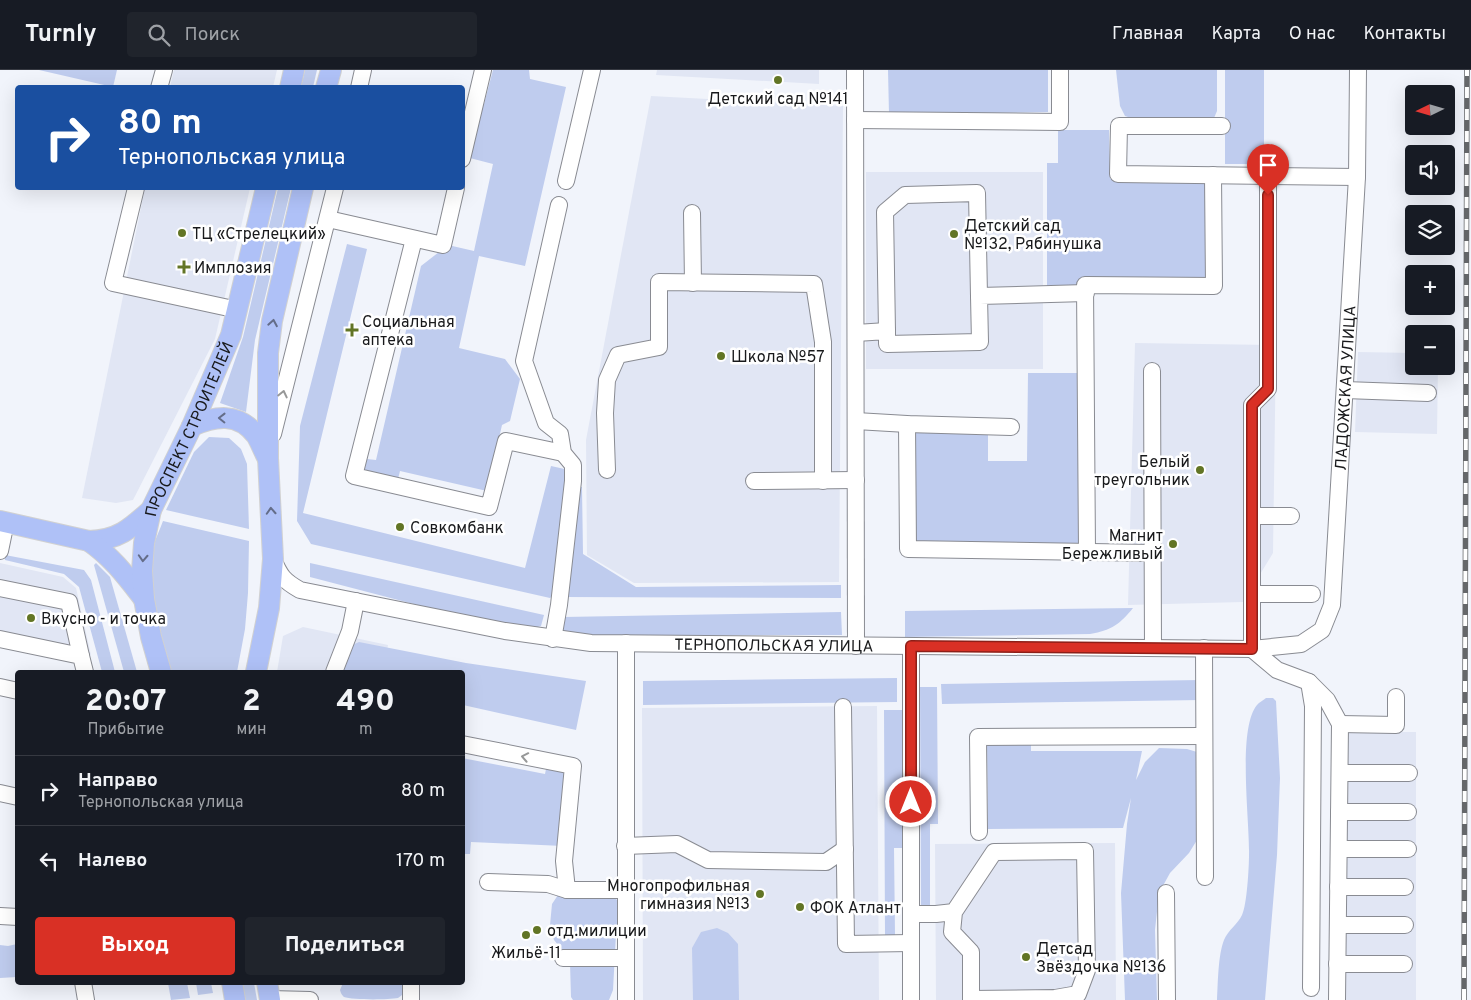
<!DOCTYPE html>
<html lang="ru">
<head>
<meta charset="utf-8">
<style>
	body { margin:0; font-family:Overpass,sans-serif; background:#20242c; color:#f1f3f6; height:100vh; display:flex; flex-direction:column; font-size:19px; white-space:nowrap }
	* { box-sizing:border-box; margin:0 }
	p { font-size:16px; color:#9ea1a6 }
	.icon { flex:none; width:28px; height:28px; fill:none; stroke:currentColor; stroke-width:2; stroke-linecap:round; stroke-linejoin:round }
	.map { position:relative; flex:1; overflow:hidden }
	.panel { position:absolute; left:15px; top:600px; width:450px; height:315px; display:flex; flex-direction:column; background:#171b24; border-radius:5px; box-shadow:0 5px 20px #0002 }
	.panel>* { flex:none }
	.banner { position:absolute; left:15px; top:15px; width:450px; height:105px; border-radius:5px; box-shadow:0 5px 20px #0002; background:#1a4fa0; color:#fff; overflow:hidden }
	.needle { width:32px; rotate:265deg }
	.controls { position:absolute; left:1405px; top:15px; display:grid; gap:10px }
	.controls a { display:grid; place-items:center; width:50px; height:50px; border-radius:5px; background:#171b24; box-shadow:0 5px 20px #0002; font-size:25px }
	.pin { position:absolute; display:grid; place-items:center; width:42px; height:42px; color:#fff; margin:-51px -21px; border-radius:50% 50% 50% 0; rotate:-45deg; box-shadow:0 0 5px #0007 }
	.pin .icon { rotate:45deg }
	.me { position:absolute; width:55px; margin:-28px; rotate:0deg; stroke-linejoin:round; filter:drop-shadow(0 0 4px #0008) }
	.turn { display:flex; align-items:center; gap:18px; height:105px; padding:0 20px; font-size:22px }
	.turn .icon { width:65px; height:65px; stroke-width:2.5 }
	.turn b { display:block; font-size:35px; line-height:42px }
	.eta { display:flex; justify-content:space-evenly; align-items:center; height:85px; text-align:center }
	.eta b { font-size:30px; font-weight:800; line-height:35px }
	.action { display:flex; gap:10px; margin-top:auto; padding:10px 20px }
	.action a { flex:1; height:58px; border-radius:5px; background:#d93025; color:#fff; font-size:20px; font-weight:800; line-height:58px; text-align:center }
	.action a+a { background:#20242c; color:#f1f3f6 }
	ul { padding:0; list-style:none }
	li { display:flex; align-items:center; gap:15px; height:70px; padding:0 20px; border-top:1px solid #363941 }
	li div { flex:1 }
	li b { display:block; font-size:19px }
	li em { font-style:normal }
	header { display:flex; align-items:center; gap:30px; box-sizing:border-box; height:70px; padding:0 25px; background:#171b24; border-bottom:1px solid #363941 }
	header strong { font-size:24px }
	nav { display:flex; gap:28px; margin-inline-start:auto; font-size:18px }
	.search { width:350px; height:45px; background:#20242c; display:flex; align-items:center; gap:12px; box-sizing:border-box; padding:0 18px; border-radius:5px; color:#9ea1a6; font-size:19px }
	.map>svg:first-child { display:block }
	.built { fill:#e1e6f4 }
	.green { fill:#bfccee }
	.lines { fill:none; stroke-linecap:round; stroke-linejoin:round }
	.minor-casing { stroke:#898b92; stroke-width:18 }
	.major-casing { stroke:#d1d1d1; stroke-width:22 }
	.minor { stroke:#fff; stroke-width:16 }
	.major { stroke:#afc1f7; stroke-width:20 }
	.rail-casing { stroke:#65676a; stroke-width:5.5 }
	.rail { stroke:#fff; stroke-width:4; stroke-dasharray:11; stroke-linecap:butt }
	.oneway { stroke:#646d89 }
	.oneway2 { stroke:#979898 }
	.route-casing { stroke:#8d1f18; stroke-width:12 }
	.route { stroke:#d93025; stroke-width:9 }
	.poi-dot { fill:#627525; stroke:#fff; stroke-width:2 }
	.labels { text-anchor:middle; stroke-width:5; stroke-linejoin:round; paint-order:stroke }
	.poi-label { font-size:16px; fill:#18191b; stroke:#fff; text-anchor:start }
	.street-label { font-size:16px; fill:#18191b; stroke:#fff }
</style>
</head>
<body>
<header>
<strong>Turnly</strong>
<div class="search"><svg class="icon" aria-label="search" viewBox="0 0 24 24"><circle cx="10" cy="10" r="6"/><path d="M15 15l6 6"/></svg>Поиск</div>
<nav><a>Главная</a><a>Карта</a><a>О нас</a><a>Контакты</a></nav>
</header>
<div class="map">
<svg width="1471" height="930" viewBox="0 0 1471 930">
	<rect width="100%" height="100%" fill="#f1f4fb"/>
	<g class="built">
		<polygon points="174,0 277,0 273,17 170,17"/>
		<polygon points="657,0 819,0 819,14 656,5"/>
		<polygon points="651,26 843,36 839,512 634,513 587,485 586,370"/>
		<rect x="866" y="102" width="177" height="197"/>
		<polygon points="145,118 250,118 215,269 133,430 116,433 82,428"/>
		<polygon points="1135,273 1276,275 1273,483 1243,532 1128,535"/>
		<polygon points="1358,282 1414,283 1414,296 1438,296 1437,364 1355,362"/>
		<polygon points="0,493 63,507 76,518 91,585 74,590 0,574"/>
		<polygon points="303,557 388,575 383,602 277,602 283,566"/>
		<polygon points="877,636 879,930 643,930 642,638"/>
		<polygon points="1336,662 1416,662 1416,930 1333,930"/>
		<polygon points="1115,773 1116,930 936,930 935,774"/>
	</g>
	<g class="green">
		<polygon points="39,0 117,0 113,17"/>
		<polygon points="305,0 317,0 313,17 301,17"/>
		<polygon points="493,0 529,0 530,9 566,17 525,196 479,186 459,278 505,289 520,309 510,351 502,355 487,421 400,401 398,409 364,401 367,389 376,390 421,196 448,175 474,181 493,94 466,87 476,39 484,34"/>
		<polygon points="888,0 1048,0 1048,42 889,44"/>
		<polygon points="1116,0 1217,0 1217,41 1214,48 1202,52 1137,50 1125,46 1120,36"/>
		<rect x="1225" y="0" width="39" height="94"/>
		<polygon points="1058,60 1109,60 1110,109 1206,110 1206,210 1081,216 1047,216 1047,93 1058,93"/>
		<polygon points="278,118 291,118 255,270 246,342 220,333 243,267"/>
		<polygon points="347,174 367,179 303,443 525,498 551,396 569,400 558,521 550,528 311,474 297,451 300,356"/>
		<polygon points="1028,303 1081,303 1081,474 915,474 915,361 988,361 988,391 1027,391"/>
		<polygon points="209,367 229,368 241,379 247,394 249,459 166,440 194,382"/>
		<polygon points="575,416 582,417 583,484 636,517 841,515 841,528 564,527"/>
		<path d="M163 451 249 471 248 523 245 559 237 602H169C156 565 143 516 153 476 156 468 160 459 163 451Z"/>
		<polygon points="5,485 84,500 91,510 115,602 102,602 79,517 64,504 5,490"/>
		<polygon points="96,493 110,507 137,602 124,602 94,495"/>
		<polygon points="310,493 544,545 541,556 534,558 475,550 310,507"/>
		<path d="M1133 538C1120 554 1112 560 1090 564L905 567V541Z"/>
		<polygon points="841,542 842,565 589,565 563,562 563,547"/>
		<polygon points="359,572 466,593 586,611 576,660 463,635 462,602 338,602 350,576"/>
		<polygon points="897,608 897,632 643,635 643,611"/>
		<polygon points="1201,610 1201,630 942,634 941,614"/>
		<polygon points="920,617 937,617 938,754 930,754 930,840 921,840"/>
		<path d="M1266 628H1273L1276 631 1280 708 1277 785 1265 930H1217C1218 913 1218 885 1224 870 1228 860 1238 854 1242 845 1247 835 1249 797 1249 785 1250 752 1237 659 1257 635 1259 632 1264 630 1266 628Z"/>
		<polygon points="884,640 903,640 904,778 894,778 895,865 885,865"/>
		<polygon points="987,672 1031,672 1031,681 1142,681 1136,710 1145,692 1159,678 1187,679 1197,682 1197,770 1189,783 1170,803 1159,823 1155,860 1157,930 1125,930 1121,823 1127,754 1131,728 1123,758 988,759"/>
		<polygon points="462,688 545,704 547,694 568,699 563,776 471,772 470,784 463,784"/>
		<polygon points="558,825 612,825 617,830 620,847 616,864 613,920 609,930 573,930 571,927 570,893 568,887 554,870 550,855 552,834"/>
		<polygon points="717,858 728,863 738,874 739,930 693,930 692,878 701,862"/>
		<polygon points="17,874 17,907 0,908 0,875 8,876"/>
		<polygon points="168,913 187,913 190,928 171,930"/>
		<polygon points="196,913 211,913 213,923 198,925"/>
		<polygon points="240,913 254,913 257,930 243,930"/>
		<path d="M343 913 361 915 368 913H405L402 925 398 928C387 930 352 930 344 927 341 924 341 923 340 920Z"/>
	</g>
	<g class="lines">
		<defs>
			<g id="minor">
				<polyline points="855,0 856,576"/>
				<polyline points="159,18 164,0"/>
				<polyline points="359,18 363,0"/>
				<polyline points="855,50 1060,52 1060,0"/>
				<polyline points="1222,56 1119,56 1118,104 1357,107"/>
				<polyline points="462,89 483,0"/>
				<polyline points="1268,105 1268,319 1252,335 1252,579 1277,600 1309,612 1327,630 1340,654 1337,930"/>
				<polyline points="566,111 592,0"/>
				<polyline points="136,118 113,213 238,240"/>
				<polyline points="692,143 693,213"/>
				<polyline points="328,149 443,175 456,118"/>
				<polyline points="414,169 354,406 489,437 506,371 563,383"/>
				<polyline points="887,261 885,142 905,125 977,123 979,226"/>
				<polyline points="856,263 887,261 887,274 980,272 979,226 1086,223"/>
				<polyline points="1152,301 1153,578"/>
				<polyline points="1345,320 1428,323"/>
				<polyline points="856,351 907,354 1011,357"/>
				<polyline points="907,354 908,479 1152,483"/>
				<polyline points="273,364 335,118"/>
				<polyline points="607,400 605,343 607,310 618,285 659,277 659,212 814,214 823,272 823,411"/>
				<polyline points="754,411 856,410"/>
				<polyline points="1252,446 1291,446"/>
				<polyline points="0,481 6,452"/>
				<polyline points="1087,481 1085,215 1214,216 1213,105"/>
				<path id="s1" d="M273 489C280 506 284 511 300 520L505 561 591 573 1252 579 1301 574 1322 560 1332 535 1357 107 1358 0"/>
				<polyline points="0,518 69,532 81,586"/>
				<polyline points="1252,524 1312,524"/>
				<polyline points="0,569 81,586 85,602"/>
				<polyline points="553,569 559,535 573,411 573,395 563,383 560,364 546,353 524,291 559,135"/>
				<polyline points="1204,578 1205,807"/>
				<polyline points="334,602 350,561 356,531"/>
				<polyline points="1309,612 1313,636 1311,918"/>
				<polyline points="0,617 18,621"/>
				<polyline points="843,637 846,874 911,873"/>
				<polyline points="1340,654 1396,655 1396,627"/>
				<polyline points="462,674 573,696 564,791 567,820"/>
				<polyline points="1340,703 1409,703"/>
				<polyline points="0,723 18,727"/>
				<polyline points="1339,742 1408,742"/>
				<polyline points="979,762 978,667 1203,666"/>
				<polyline points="625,776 677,774 708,790 826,792 845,779"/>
				<polyline points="1339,779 1408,779"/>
				<polyline points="488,812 548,814 567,820 625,820"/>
				<polyline points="1338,817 1405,817"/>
				<polyline points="1166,823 1167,930"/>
				<polyline points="911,844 936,844 954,842 994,782 1085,781 1087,900 1078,924 1055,928 971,929 971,882 952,862 954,842"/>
				<polyline points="0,846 18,847"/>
				<polyline points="1338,855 1405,855"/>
				<polyline points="563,888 625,888"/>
				<polyline points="1337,894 1404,894"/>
				<polyline points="83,912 86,930"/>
				<polyline points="411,912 411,930"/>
				<polyline points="270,929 310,930"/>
				<polyline points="626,930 626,573"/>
				<polyline points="911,930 911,576"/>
			</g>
			<g id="major">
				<polyline points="290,18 294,0"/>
				<polyline points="326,18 331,0"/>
				<path d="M192 356C215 346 238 342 256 365 260 371 263 380 267 387"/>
				<path d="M0 451 89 471C118 470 130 459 151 440"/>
				<path d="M89 471C113 488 126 506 144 529"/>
				<path id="s2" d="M161 602 151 567 144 529 142 501 144 473 151 440 192 356 231 265 266 118"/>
				<polyline points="256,602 269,538 273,489 268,388 268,283 272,251 303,118"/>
				<polyline points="232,912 235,930"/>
				<polyline points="267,912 270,930"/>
			</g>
		</defs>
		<use href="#minor" class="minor-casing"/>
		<use href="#major" class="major-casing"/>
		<use href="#minor" class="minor"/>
		<use href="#major" class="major"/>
		<defs>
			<polyline id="rail" points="1464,930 1467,0"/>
		</defs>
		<use href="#rail" class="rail-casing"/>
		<use href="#rail" class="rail"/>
	</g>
	<defs><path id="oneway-chevron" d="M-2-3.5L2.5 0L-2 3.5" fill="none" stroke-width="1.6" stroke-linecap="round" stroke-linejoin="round" transform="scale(1.25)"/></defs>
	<g class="oneway">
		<use href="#oneway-chevron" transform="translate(273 253) rotate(-80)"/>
		<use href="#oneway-chevron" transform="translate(222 348) rotate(-179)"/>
		<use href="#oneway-chevron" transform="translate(271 441) rotate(-93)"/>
		<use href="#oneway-chevron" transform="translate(143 488) rotate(93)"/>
	</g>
	<g class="oneway2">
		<use href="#oneway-chevron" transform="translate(283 324) rotate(-77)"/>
		<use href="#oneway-chevron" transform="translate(525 687) rotate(-169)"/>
	</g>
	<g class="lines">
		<defs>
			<polyline id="route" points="911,732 911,576 1252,579 1252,335 1268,319 1268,125"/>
		</defs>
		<use href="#route" class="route-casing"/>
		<use href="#route" class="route"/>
	</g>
	<g class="poi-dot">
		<circle cx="778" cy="10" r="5"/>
		<circle cx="182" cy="163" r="5"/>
		<circle cx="954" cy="164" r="5"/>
		<path d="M181.5 189.5h5v5h5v5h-5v5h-5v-5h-5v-5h5z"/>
		<path d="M349.5 252.5h5v5h5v5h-5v5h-5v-5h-5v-5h5z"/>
		<circle cx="721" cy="286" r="5"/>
		<circle cx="1200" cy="400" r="5"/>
		<circle cx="400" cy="457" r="5"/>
		<circle cx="1173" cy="474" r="5"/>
		<circle cx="31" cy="548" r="5"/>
		<circle cx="760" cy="824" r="5"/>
		<circle cx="800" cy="837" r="5"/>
		<circle cx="537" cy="860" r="5"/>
		<circle cx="526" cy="865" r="5"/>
		<circle cx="1026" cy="887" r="5"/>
	</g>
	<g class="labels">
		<g class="poi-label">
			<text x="778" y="34" text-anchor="middle">Детский сад №141</text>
			<text x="964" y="161">Детский сад<tspan x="964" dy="18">№132, Рябинушка</tspan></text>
			<text x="192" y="169">ТЦ «Стрелецкий»</text>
			<text x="194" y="203">Имплозия</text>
			<text x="362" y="257">Социальная<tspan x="362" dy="18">аптека</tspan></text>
			<text x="731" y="292">Школа №57</text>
			<text x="1190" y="397" text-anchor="end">Белый<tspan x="1190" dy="18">треугольник</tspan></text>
			<text x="410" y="463">Совкомбанк</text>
			<text x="1163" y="471" text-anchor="end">Магнит<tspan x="1163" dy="18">Бережливый</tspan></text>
			<text x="41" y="554">Вкусно - и точка</text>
			<text x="750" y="821" text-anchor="end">Многопрофильная<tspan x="750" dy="18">гимназия №13</tspan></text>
			<text x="810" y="843">ФОК Атлант</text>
			<text x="547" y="866">отд.милиции</text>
			<text x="1036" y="884">Детсад<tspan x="1036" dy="18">Звёздочка №136</tspan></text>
			<text x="526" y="888" text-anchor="middle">Жильё-11</text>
		</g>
		<g class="street-label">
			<text dy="6" stroke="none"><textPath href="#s1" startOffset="1318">ЛАДОЖСКАЯ УЛИЦА</textPath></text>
			<text dy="6" stroke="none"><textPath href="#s2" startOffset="254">ПРОСПЕКТ СТРОИТЕЛЕЙ</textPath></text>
			<text dy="6" stroke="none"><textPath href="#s1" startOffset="521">ТЕРНОПОЛЬСКАЯ УЛИЦА</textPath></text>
		</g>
	</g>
</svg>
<div class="controls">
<a><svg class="needle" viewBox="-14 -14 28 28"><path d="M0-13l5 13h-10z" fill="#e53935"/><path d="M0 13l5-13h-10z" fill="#9ea1a6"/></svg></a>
<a><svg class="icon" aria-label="sound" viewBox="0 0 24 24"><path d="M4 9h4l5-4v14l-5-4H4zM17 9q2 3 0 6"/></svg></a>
<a><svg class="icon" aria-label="layers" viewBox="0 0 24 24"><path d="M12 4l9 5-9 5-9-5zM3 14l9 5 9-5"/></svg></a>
<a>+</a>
<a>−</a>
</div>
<div class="pin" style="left:1268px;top:125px;background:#d93025"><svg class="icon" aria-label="arrive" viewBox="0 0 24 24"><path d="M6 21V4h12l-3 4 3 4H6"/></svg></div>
<svg class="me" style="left:911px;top:732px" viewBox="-20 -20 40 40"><circle r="17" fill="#d93025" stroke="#fff" stroke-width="3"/><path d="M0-11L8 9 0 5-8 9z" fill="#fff"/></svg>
<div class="banner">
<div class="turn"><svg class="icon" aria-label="right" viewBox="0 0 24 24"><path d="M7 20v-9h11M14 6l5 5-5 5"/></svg><div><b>80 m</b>Тернопольская улица</div></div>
</div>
<section class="panel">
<div class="eta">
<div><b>20:07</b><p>Прибытие</p></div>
<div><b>2</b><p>мин</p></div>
<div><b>490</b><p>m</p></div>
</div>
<ul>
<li><svg class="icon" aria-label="right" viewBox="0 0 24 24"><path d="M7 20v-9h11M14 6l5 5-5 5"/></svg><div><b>Направо</b><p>Тернопольская улица</p></div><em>80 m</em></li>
<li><svg class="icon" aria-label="left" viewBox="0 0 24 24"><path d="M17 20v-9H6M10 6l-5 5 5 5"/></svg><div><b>Налево</b></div><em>170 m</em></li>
</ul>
<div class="action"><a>Выход</a><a>Поделиться</a></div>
</section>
</div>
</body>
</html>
